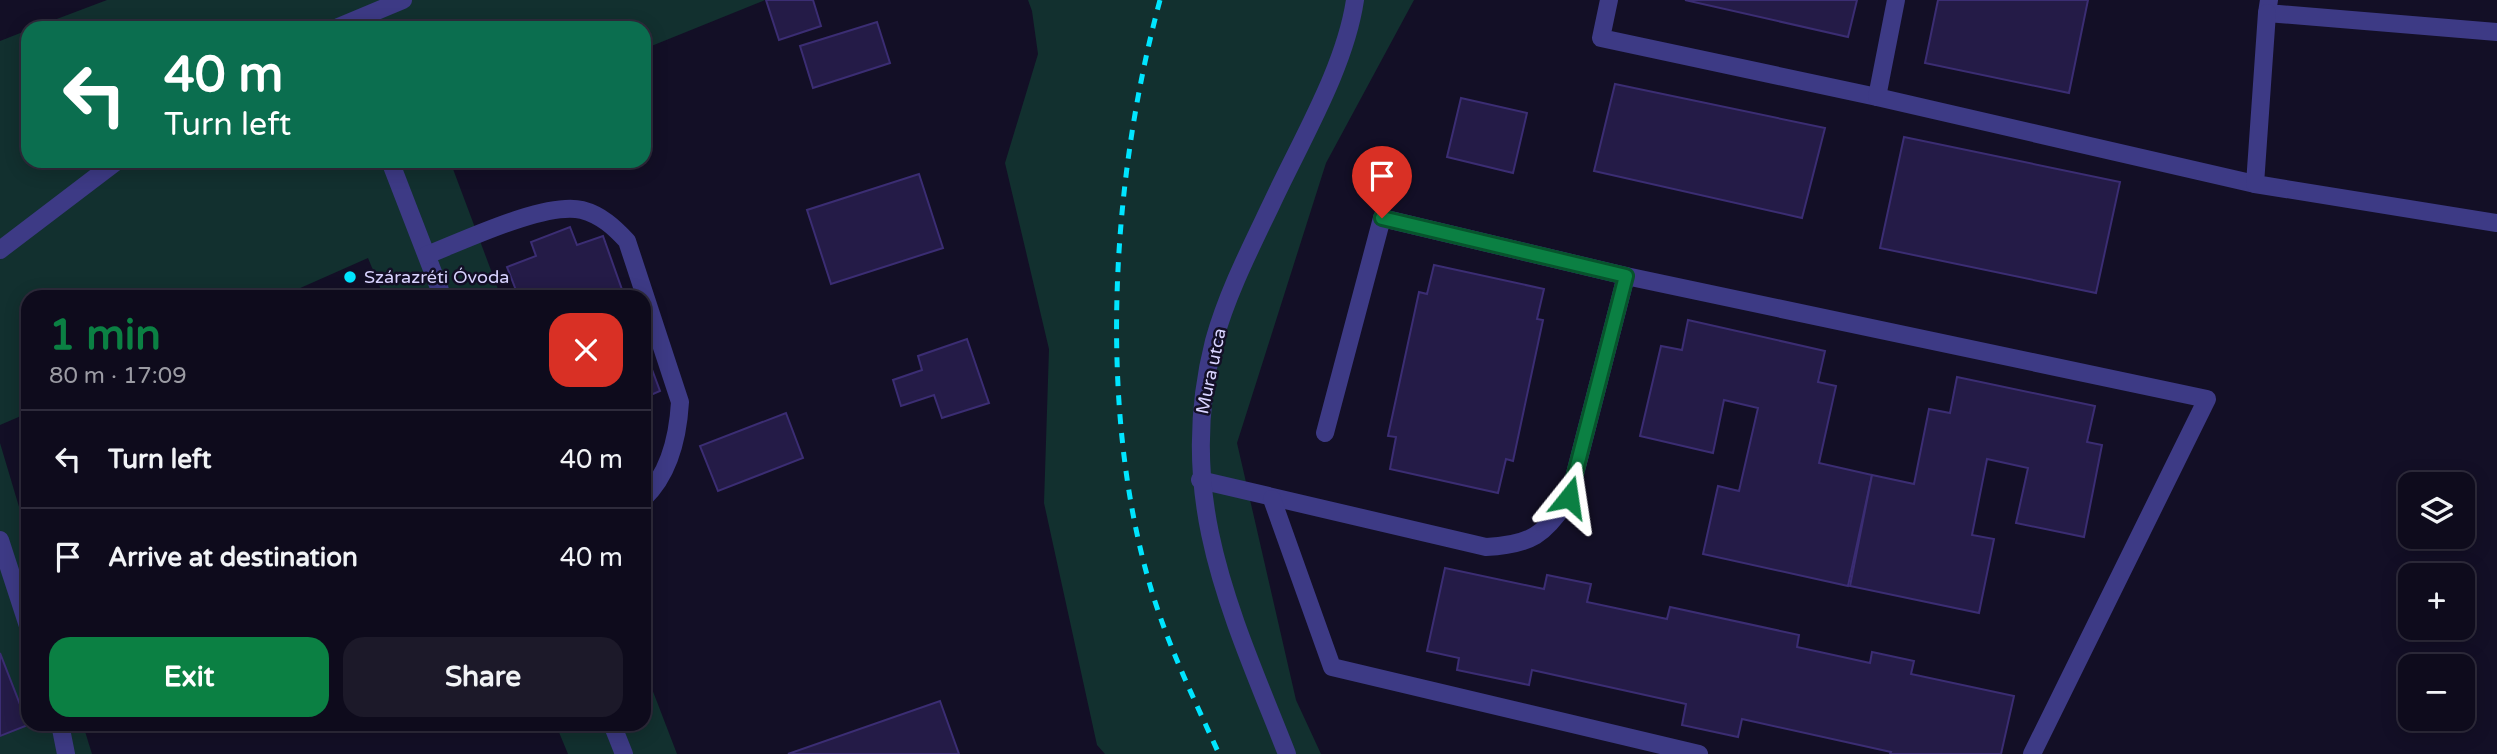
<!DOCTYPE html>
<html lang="en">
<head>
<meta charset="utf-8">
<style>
	body { margin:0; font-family:"Varela Round",sans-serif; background:#1c1929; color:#f1f3f6; height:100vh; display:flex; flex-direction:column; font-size:26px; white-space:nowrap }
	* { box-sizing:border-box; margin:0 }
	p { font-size:23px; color:#9b9ba3 }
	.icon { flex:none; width:38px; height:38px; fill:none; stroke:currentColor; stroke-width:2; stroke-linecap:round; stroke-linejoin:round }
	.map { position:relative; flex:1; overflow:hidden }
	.drawer { position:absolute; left:21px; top:290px; width:630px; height:441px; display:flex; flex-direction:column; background:#0e0b1c; border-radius:21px; box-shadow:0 4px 18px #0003,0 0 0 2px #2e2b3b }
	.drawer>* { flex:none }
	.guide { position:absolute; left:21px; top:21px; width:630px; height:147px; border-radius:21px; box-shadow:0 4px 18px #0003,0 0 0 2px #2e2b3b; background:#0b6e4f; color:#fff; overflow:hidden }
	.fabs { position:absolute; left:2398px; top:472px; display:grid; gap:14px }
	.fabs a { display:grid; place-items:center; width:77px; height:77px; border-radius:14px; background:#0e0b1c; box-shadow:0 4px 18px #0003,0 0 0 2px #2e2b3b; font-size:35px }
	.pin { position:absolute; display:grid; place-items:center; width:60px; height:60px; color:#fff; margin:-72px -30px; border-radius:50% 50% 50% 0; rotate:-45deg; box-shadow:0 0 7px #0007 }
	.pin .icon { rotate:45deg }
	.me { position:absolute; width:77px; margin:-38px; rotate:15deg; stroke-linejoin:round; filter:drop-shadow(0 0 5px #0008) }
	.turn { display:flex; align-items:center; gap:24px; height:147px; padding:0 28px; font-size:32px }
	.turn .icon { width:91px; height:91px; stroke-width:2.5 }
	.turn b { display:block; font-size:49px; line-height:60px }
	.round { display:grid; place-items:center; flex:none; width:74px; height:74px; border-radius:21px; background:#1c1929 }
	.headline { display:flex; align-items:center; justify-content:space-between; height:119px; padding:0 28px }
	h1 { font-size:42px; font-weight:700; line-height:52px; color:#0b8043 }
	.action { display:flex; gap:14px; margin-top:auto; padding:14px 28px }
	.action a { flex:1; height:80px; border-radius:21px; background:#0b8043; color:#fff; font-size:28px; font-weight:700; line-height:80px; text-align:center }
	.action a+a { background:#1c1929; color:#f1f3f6 }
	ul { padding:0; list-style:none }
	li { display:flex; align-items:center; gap:21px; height:98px; padding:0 28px; border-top:2px solid #2e2b3b }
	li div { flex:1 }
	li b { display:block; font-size:26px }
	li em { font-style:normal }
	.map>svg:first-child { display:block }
	.green { fill:#12302f }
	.building { fill:#241b47; stroke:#3b2d73; stroke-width:2 }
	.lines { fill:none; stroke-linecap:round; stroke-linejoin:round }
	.minor { stroke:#3d3a85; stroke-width:18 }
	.rail { stroke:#00e5ff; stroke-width:5; stroke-dasharray:10 9; stroke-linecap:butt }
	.route-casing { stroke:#07532c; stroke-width:18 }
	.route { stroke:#0b8043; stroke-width:12 }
	.poi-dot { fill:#00e5ff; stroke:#130f26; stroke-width:2.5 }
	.labels { text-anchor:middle; stroke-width:5; stroke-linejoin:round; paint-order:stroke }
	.poi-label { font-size:18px; fill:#d9d4ff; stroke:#130f26; text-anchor:start }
	.street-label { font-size:18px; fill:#d9d4ff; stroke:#130f26 }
</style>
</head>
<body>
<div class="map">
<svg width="2497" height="754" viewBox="0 0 2497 754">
	<rect width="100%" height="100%" fill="#130f26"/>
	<g class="green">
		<polygon points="107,0 765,0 644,49 644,28 33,28"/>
		<polygon points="1028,0 1414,0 1326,163 1237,443 1296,700 1321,754 1105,754 1097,745 1044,503 1049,349 1005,163 1038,54 1032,11"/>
		<polygon points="28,30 28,161 450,161 501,297 384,297 368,258 280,297 28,298 28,413 0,425 0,41"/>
		<polygon points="0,443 28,537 28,724 83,725 92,754 0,754"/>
		<polygon points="644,668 677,754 568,754 556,725 644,724"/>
	</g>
	<g class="building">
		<polygon points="766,0 813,0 821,26 779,40"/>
		<polygon points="1685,0 1857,0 1848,37"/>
		<polygon points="1938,0 2088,0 2069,93 1925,63"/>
		<polygon points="877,22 890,63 813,88 800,46"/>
		<polygon points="1615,84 1825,128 1802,218 1594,171"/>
		<polygon points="1461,98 1527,113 1513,173 1447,157"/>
		<polygon points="1904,137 2120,182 2096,293 1880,248"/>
		<polygon points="919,174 943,248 831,284 807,210"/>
		<polygon points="570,227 577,245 603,236 625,298 519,298 507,267 536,256 531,242"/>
		<polygon points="1434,265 1544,289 1537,319 1543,320 1513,461 1506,459 1498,493 1390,469 1396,437 1388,436 1419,292 1427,294"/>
		<polygon points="1688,320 1825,351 1818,382 1836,386 1819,463 1872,475 1848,586 1703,554 1718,486 1739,491 1758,408 1724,400 1713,453 1640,436 1661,346 1682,350"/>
		<polygon points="967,339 989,403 942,418 934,395 901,406 893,380 922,370 918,356"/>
		<polygon points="644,348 660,391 644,398"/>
		<polygon points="1957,377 2095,406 2087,442 2102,445 2084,537 2016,523 2028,468 1987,459 1972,535 1994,539 1979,613 1850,586 1872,475 1914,484 1929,409 1950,413"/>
		<polygon points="786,413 803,458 718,491 700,446"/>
		<polygon points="1445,568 1544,589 1547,575 1591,584 1587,602 1667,619 1670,607 1799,635 1797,647 1870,663 1872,652 1914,661 1911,674 2014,696 2001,754 1890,754 1891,752 1742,719 1738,737 1682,725 1686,704 1532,670 1529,685 1457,670 1459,658 1427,651"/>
		<polygon points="0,653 28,725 0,736"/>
		<polygon points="940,701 959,754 788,754"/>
	</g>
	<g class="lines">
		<g class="minor">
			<polyline points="1609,0 1601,38 1877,97"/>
			<polyline points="1896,0 1877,97 2255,184"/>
			<polyline points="2269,0 2267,13 2497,32"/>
			<polyline points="2267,13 2255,184 2497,223"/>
			<polyline points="336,28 403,0"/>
			<polyline points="390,161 443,298"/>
			<polyline points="0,250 117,161"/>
			<path d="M427 255C463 241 546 201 582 210 601 215 614 227 627 241L680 402C678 436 670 473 644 498"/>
			<polyline points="1325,433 1382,218 1626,276 2207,399 2032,754"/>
			<path d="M1200 480 1486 547C1530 545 1546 535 1569 497L1626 276"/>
			<polyline points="1272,499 1332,667 1699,754"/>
			<polyline points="0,540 28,626"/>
			<polyline points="60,724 66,754"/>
			<polyline points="612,724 624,754"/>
			<path d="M1287 754C1231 612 1174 498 1214 341 1227 294 1250 249 1271 205 1300 142 1345 68 1355 0"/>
		</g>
		<path class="rail" d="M1160 0C1111 181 1097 411 1152 592 1169 648 1195 701 1219 754"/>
	</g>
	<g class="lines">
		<defs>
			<polyline id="route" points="1382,218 1626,276 1569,497"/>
		</defs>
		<use href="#route" class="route-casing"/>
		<use href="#route" class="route"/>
	</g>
	<circle class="poi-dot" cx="350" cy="277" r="7"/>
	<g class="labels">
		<g class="poi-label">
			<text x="364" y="283">Szárazréti Óvoda</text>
		</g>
		<g class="street-label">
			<text transform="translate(1211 371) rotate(-78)" y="6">Mura utca</text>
		</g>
	</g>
</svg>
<div class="fabs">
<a><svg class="icon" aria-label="layers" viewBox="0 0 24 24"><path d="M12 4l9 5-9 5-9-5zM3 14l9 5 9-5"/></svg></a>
<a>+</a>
<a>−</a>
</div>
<div class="pin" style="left:1382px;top:218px;background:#d93025"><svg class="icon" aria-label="arrive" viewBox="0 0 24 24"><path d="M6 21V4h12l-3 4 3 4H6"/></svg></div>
<svg class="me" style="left:1569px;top:497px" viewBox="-20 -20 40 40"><path d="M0-17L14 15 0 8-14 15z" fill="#0b8043" stroke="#fff" stroke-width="4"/></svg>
<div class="guide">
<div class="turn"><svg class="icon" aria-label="left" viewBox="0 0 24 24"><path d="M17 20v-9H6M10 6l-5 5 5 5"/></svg><div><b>40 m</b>Turn left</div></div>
</div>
<section class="drawer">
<div class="headline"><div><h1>1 min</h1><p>80 m · 17:09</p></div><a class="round" style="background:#d93025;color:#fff"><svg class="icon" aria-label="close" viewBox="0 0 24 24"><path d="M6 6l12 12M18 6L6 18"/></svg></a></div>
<ul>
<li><svg class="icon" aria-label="left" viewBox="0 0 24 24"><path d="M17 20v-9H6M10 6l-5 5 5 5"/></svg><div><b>Turn left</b></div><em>40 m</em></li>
<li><svg class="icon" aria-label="arrive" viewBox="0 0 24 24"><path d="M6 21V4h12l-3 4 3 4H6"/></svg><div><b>Arrive at destination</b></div><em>40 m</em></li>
</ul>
<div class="action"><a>Exit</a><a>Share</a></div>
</section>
</div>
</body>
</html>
